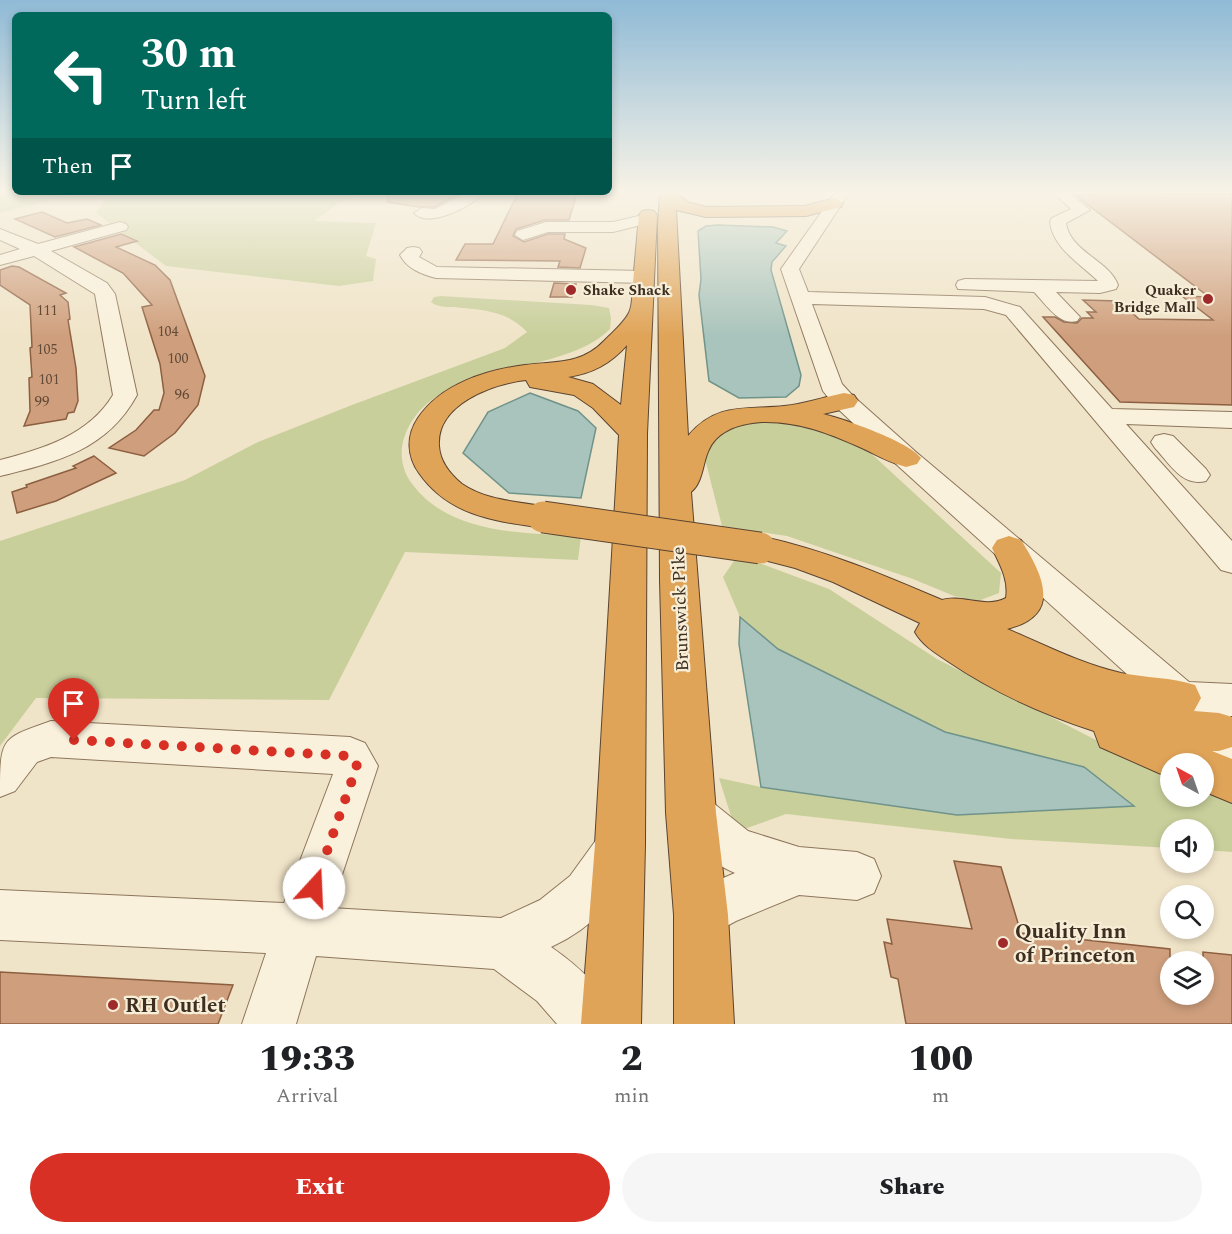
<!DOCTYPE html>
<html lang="en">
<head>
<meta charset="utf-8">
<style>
	body { margin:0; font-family:Spectral,serif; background:#f6f6f6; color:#202124; height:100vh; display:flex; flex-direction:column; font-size:22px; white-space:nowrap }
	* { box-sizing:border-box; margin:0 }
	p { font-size:20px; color:#757577 }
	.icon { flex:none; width:33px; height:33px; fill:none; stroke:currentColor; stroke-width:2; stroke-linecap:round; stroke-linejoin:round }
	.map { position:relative; height:1024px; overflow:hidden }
	.panel { display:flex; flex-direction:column; background:#fff; flex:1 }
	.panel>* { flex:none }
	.top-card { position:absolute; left:12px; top:12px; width:600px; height:183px; border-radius:9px; box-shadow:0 3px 9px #0003; background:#00695c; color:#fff; overflow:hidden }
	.needle { width:39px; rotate:320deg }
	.buttons { position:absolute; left:1160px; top:753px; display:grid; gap:12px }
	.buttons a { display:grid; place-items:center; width:54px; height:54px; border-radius:50%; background:#fff; box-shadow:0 3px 9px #0003; font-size:30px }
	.pin { position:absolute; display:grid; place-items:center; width:51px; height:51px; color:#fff; margin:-62px -26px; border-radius:50% 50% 50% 0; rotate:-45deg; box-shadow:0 0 6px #0007 }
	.pin .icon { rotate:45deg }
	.me { position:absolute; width:66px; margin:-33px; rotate:20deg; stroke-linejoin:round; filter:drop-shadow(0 0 4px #0008) }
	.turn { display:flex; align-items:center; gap:21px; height:126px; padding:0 30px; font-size:27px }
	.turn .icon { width:78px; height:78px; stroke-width:2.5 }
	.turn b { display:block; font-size:42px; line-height:51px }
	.then { display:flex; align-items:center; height:57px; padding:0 30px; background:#0003; gap:12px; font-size:22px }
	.eta { display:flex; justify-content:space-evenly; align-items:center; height:102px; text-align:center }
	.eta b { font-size:36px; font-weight:800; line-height:42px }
	.primary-button { display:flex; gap:12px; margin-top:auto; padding:12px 30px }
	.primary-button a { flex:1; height:69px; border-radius:36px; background:#d93025; color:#fff; font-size:24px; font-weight:800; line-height:69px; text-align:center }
	.primary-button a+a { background:#f6f6f6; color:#202124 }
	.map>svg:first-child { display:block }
	.green { fill:#c9cf9b }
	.water { fill:#a9c4bc; stroke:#6f938a; stroke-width:1.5 }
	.building { fill:#cf9f7d; stroke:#8d5f41; stroke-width:1.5 }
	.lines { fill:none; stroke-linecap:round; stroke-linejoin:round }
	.minor-casing { stroke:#8d765c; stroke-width:2 }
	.highway-casing { stroke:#5b4430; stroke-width:2 }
	.minor { fill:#faf1dc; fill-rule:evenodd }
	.highway { fill:#e0a458; fill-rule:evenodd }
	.highway-bridge-casing { stroke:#5b4430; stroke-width:33; stroke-linecap:butt }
	.highway-bridge { stroke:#e0a458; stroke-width:31 }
	.route { stroke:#d93025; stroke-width:10; stroke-dasharray:0 18 }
	.poi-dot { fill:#9e2a2b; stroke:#f7eed8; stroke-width:2 }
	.labels { text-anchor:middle; stroke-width:4.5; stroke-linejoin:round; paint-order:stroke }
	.far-number-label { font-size:14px; fill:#624a37 }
	.far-poi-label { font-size:15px; font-weight:bold; fill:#3d2e20; stroke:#f7eed8; text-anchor:start }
	.number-label { font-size:15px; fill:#624a37 }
	.street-label { font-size:18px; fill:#3d2e20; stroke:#f7eed8 }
	.near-poi-label { font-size:21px; font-weight:bold; fill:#3d2e20; stroke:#f7eed8; text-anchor:start }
</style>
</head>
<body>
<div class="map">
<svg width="1232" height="1024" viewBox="0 0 1232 1024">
	<rect width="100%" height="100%" fill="#f0e4c8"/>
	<g class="green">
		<polygon points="0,193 367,193 340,202 314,221 376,223 366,256 376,259 373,281 339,286 166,266 96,213 105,199 61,198 0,213"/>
		<path d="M441 296 591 305 609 308 611 318 610 329C559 380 431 357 404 438 399 454 402 472 413 485 451 535 525 533 581 536L578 560 405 552 329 700 36 698 0 746V541L185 480 258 442 352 405 505 348 527 332C506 310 482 310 453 307 445 307 438 307 431 302L434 297Z"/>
		<polygon points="742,420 803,420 863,446 1001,573 999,593 978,601 954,596 913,579 787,536 722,526 703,451 707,439"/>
		<polygon points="738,555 829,589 937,659 1096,740 1170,773 1170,796 1203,796 1203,788 1232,801 1232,852 1203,850 1203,830 1170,830 1170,848 1011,839 786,814 736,832 719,778 761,787 957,815 1134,806 1084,767 945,732 778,649 740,617 723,577"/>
	</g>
	<g class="water">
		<polygon points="718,225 773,227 787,231 776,243 786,246 772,262 771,270 801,375 799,386 786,397 739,398 709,381 699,295 701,279 698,231 706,226"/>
		<polygon points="530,393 578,411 596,428 581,498 509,493 463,453 488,412"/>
		<polygon points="740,617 778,649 945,732 1084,767 1134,806 957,815 761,787 739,644"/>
	</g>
	<g class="building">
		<polygon points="388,193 460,193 434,207 419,207 388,202"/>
		<polygon points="518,193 577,193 569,220 545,220 516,229 513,236 524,242 548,234 565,234 564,239 586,248 580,268 558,267 560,261 456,260 465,244 493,244"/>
		<polygon points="1092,193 1232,194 1232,405 1120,402 1043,317 1055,317 1064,322 1077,323 1082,318 1093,318 1087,312 1096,312 1083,300 1119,301 1139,319 1213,320 1182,296 1209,297 1075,195 1095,195"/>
		<polygon points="42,212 67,223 87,219 101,225 55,237 15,219"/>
		<polygon points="121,234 137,241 116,247 155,265 170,280 205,376 198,405 175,433 144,456 109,448 136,430 154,410 159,410 164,393 160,364 142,307 152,305 123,273 74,247"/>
		<polygon points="12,266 19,267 66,293 60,295 68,302 70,319 68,320 76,368 78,401 74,412 68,413 66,419 24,426 30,411 29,378 32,377 30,348 32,347 30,305 0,285 0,270"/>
		<polygon points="554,283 576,284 572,297 550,297"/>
		<polygon points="94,456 116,473 56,501 17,513 12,492 27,487 26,485 76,468 73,466"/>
		<polygon points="954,861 1001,867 1021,933 1170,949 1170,994 1203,994 1203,952 1232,955 1232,1024 906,1024 898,979 891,977 884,942 892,944 887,919 972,929"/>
		<polygon points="0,972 233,985 218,1024 0,1024"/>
	</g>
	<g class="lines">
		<defs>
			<g id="minor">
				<path d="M466 193H483C472 206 429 229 414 213L422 208 435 209Z"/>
				<polygon points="835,193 849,193 799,269 808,292 985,297 1020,307 1112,409 1232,412 1232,428 1126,424 1232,541 1232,573 1221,570 1006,315 984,309 812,304 842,384 853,396 916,452 1189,682 1232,684 1232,716 1230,716 1232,718 1232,761 1217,756 896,464 835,406 823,391 781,269"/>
				<path d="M1054 193H1069L1090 210 1066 223C1070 252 1109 260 1118 285L1116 289 1100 293 1056 292 1080 317 1077 321C1059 326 1046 304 1034 292L958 289 956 285 958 281 965 279 1098 281C1081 264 1052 248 1050 221L1052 218 1071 209Z"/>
				<polygon points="647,214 653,216 655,219 653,222 613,232 548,232 523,240 515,235 517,231 546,222 613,222"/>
				<path d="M120 222 126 224 128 227 126 230 51 251 107 283 115 294 137 395C107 450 57 462 0 476V460C43 449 89 435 113 395L95 294 34 256 0 265V255L20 249 0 240V229L38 244Z"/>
				<path d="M413 247 419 248 422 252 419 257 437 267 644 271 651 273 653 277 651 281 644 283 436 278C422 274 407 269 400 255L407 248Z"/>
				<path d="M1164 434 1173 436 1206 469 1210 475 1206 481C1182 487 1170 464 1155 448L1151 442 1155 436Z"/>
				<path d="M51 721 350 737 365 743 378 766 331 908 501 918 540 900 570 876 599 836 615 829 631 836 638 852C620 896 595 927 551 947 580 967 606 991 619 1024H557L537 1001 494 969 316 956 296 1024H242L266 953 0 940V890L284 903 333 774 51 757 37 762 15 791 0 797C0 737 0 739 51 721Z"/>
				<path d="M691 792 707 798 748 831 799 847 857 852 874 859 881 876 874 893 857 900 799 895 736 921 701 940 683 933 676 915 683 897 702 887 735 873C709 862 680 839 669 813L675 798Z"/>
			</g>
			<g id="highway">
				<path d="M660 193H677L687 202 706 207 805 206 835 198 843 203 841 207 806 216 706 217 676 210 688 436C716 402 746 410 784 406 804 404 824 397 844 393L854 395 858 401 854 407 823 414C844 419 910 442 921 458L917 464 906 467C891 463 878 456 864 449 831 434 799 421 762 422 745 423 728 427 716 439 701 454 706 480 691 492L716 813 728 915 734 1024H674V915L666 813 660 580 658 225Z"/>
				<path d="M648 210 654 211 657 215 647 434 645 844 641 1024H581L595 844 619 435 593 408 574 395 530 387 526 380C493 384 436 404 439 446 440 462 450 474 462 484 490 503 524 501 555 509L560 517 555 525 543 528C495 521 449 516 419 473 407 456 406 436 418 418 441 384 486 370 525 365 555 361 581 365 604 341 612 333 627 320 630 310 633 302 632 291 633 283 635 260 637 238 639 215L642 211ZM627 345 621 405 593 384 568 377C593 373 610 364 627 345Z"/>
				<path d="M760 536C825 550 881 574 942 600 962 594 986 609 1006 598 1009 580 1000 565 992 548L997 540 1009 536 1021 540C1043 575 1063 615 1007 629 1045 645 1081 664 1121 673 1146 678 1171 677 1195 685L1201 698 1194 711 1219 713 1232 717V747L1219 751H1212L1232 759V803L1203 791V764H1170V778L1100 747 1094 731C1042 714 995 693 949 662 936 653 923 646 915 632L920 623 833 582 795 568 748 556 743 548 748 540Z"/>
			</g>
		</defs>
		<use href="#minor" class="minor-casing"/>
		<use href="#highway" class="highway-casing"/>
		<use href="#minor" class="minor"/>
		<use href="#highway" class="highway"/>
		<defs>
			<polyline id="highway-bridge" points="543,517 760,548"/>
		</defs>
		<use href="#highway-bridge" class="highway-bridge-casing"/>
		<use href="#highway-bridge" class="highway-bridge"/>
	</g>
	<linearGradient id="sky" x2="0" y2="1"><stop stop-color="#8fbad6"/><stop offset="0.57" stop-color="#f8f3e6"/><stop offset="1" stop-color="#f8f3e6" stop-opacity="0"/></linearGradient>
	<rect width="1232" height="336" fill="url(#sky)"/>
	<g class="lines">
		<polyline class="route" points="74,740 350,756 357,766 314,888"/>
	</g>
	<g class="poi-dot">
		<circle cx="571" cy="290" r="6"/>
		<circle cx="1208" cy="299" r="6"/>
		<circle cx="1003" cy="943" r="6"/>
		<circle cx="113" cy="1005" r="6"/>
	</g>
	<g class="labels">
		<g class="far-number-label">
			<text x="47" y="315">111</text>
			<text x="168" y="336">104</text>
			<text x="47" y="354">105</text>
			<text x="178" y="363">100</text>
			<text x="49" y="384">101</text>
		</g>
		<g class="far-poi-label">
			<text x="583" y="295">Shake Shack</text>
			<text x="1196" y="295" text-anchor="end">Quaker<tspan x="1196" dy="17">Bridge Mall</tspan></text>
		</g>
		<g class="number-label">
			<text x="182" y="399">96</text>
			<text x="42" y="406">99</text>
		</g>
		<g class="street-label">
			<text transform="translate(680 609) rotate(-92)" y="6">Brunswick Pike</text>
		</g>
		<g class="near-poi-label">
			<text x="1015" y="938">Quality Inn<tspan x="1015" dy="24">of Princeton</tspan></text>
			<text x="125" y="1012">RH Outlet</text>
		</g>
	</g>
</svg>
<div class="buttons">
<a><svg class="needle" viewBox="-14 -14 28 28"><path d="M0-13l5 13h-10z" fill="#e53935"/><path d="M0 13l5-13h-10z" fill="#757577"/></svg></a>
<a><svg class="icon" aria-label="sound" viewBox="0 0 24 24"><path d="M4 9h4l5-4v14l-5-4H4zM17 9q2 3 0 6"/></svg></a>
<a><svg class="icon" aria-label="search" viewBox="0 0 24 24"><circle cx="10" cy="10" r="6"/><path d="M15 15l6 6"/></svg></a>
<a><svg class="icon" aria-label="layers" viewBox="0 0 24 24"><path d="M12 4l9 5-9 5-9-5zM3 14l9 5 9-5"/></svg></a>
</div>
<div class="pin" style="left:74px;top:740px;background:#d93025"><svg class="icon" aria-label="arrive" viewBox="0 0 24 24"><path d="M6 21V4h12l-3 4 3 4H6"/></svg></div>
<svg class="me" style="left:314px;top:888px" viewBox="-20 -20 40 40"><circle r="19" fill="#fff"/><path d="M0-13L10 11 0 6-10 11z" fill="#d93025"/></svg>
<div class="top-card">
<div class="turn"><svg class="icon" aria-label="left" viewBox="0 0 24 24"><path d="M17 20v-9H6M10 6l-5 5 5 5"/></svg><div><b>30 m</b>Turn left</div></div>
<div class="then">Then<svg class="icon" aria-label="arrive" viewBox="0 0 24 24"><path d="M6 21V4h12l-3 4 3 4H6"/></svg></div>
</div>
</div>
<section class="panel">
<div class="eta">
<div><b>19:33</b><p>Arrival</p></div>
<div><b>2</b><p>min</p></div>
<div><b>100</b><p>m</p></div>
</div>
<div class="primary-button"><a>Exit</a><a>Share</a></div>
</section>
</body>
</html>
